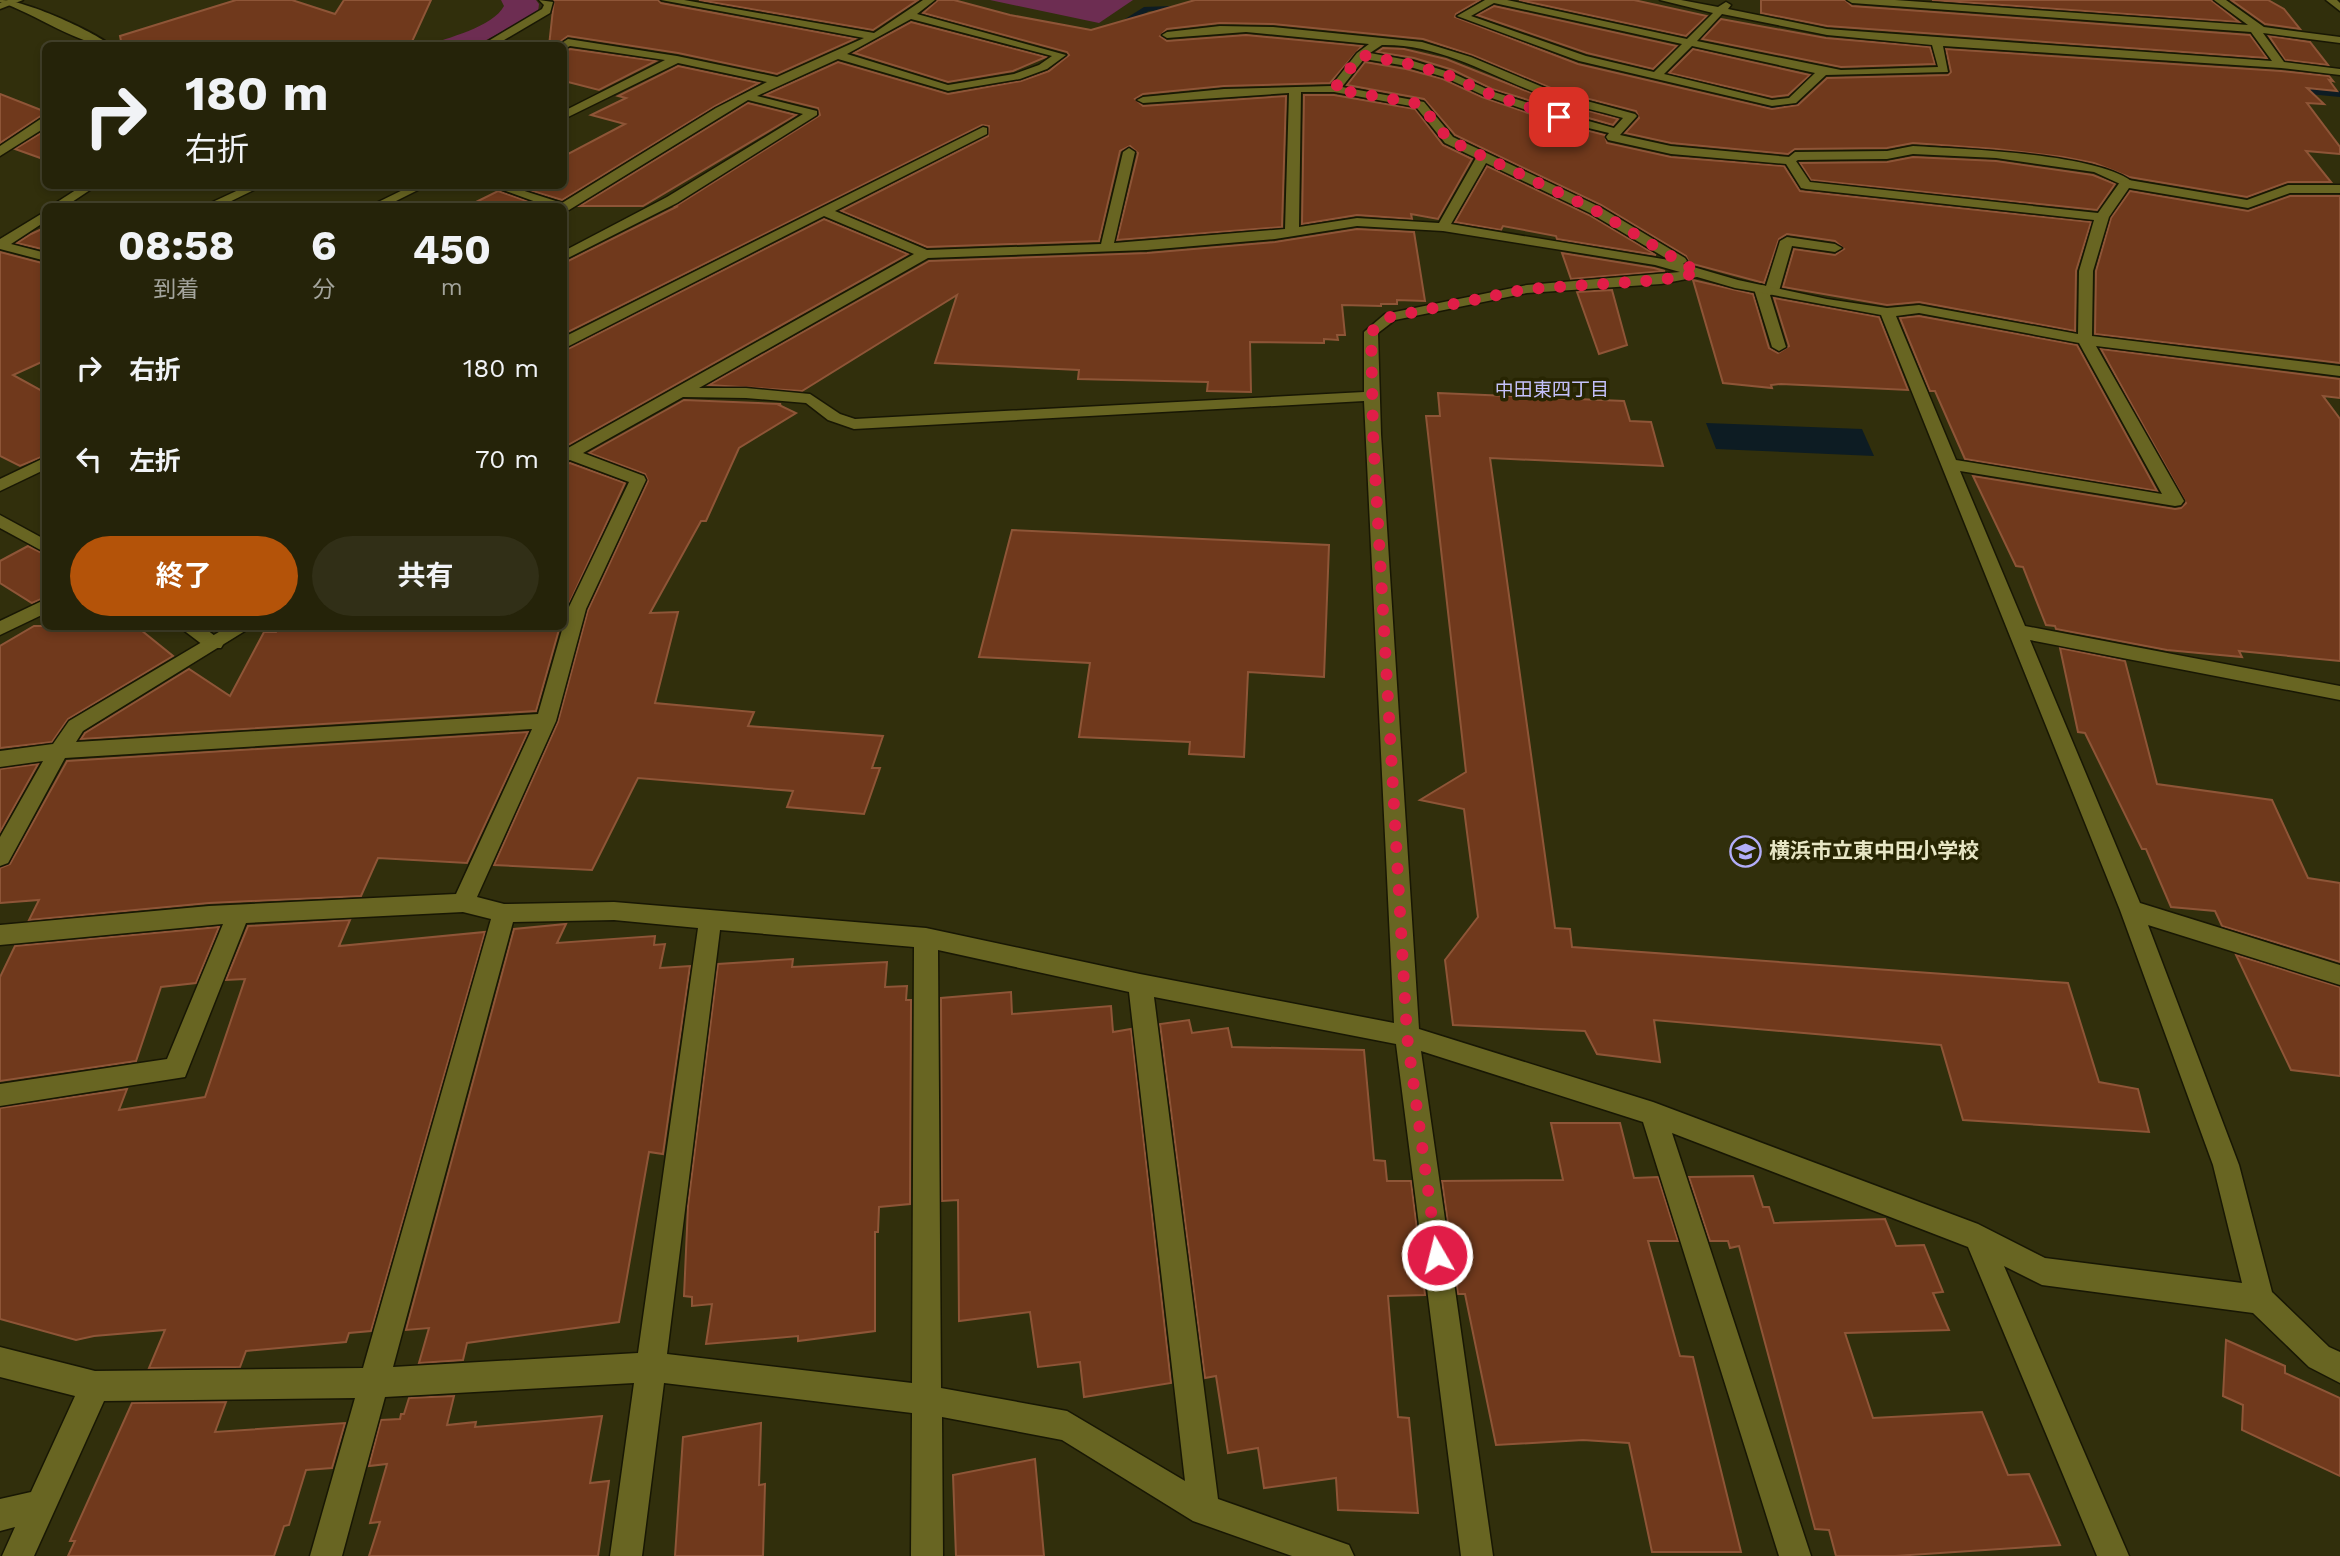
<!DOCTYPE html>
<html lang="ja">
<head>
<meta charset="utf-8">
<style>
	body { margin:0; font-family:"Work Sans","Noto Sans JP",sans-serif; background:#312f17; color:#f1f3f6; height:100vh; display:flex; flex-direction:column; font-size:26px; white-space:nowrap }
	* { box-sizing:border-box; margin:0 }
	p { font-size:23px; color:#a3a49c }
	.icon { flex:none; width:38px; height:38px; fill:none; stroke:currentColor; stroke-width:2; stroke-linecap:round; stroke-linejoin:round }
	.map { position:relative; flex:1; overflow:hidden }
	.drawer { position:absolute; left:42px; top:203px; width:525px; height:427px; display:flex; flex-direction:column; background:#252309; border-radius:10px; box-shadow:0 4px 10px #0003,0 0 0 2px #42402a }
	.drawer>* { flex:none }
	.top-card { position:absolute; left:42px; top:42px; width:525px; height:147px; border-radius:10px; box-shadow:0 4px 10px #0003,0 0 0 2px #42402a; background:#252309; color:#f1f3f6; overflow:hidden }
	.pin { position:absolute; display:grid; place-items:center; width:60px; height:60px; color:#fff; margin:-30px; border-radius:14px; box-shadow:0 4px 10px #0006 }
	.me { position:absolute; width:77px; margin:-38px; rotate:352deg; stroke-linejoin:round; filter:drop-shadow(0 0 5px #0008) }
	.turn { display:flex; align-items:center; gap:24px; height:147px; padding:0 28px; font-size:32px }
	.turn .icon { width:91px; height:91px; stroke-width:2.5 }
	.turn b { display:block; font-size:49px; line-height:60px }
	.eta { display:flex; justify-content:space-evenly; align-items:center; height:119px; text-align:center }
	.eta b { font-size:42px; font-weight:700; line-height:49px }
	.button { display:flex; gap:14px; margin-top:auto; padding:14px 28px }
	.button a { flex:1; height:80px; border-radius:42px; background:#b45309; color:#fff; font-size:28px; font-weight:700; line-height:80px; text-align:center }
	.button a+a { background:#312f17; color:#f1f3f6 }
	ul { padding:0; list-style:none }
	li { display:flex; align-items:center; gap:21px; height:91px; padding:0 28px }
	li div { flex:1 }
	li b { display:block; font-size:26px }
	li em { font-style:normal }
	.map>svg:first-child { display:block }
	.green { fill:#6d2d52 }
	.water { fill:#0d1c23 }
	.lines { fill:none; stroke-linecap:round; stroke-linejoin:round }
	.stream { fill:#0d1c23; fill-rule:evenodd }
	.building { fill:#70391c; stroke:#8e5537; stroke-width:2 }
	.lane-casing { stroke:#181704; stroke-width:3 }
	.street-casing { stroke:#181704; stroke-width:3 }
	.secondary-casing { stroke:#181704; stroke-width:3 }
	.lane { fill:#686522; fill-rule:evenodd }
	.street { fill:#686522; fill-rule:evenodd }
	.secondary { fill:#686522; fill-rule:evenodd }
	.route { stroke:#e11d48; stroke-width:12; stroke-dasharray:0 21.6 }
	.labels { text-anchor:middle; stroke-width:7; stroke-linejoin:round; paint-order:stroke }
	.far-neighbourhood-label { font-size:19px; fill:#c4c1fa; stroke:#272502 }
	.poi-label { font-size:21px; font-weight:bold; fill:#e7e6c5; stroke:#272502; text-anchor:start }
</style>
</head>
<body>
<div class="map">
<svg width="2340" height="1556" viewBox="0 0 2340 1556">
	<rect width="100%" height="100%" fill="#312f0c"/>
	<g class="green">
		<path d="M501 0H536L539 4 538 12 477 45 425 46C447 38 493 27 504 6Z"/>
		<polygon points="990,0 1133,0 1099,23"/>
	</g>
	<polygon class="water" points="1706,423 1862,429 1874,456 1716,449"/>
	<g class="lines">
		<g class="stream">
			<polygon points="1197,5 1200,9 1149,11 1113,33 1106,31 1144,7"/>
			<polygon points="2290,87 2340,91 2340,97 2287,92 2286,90"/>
			<polygon points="1817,97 1820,98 1820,102 1787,110 1749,112 1745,109 1749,106 1787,104"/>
		</g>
	</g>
	<g class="building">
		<polygon points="236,0 292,0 335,14 344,0 431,0 410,46 122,46 120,36"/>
		<polygon points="554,0 658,0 661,3 855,39 777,74 678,53 568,36 554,46 549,46"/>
		<polygon points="699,0 918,0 873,30"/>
		<polygon points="938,0 954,0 1010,15 1091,30 1195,0 1480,0 1456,14 1455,17 1578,64 1772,109 1798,105 1827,78 1948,75 1951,72 1946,49 2281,71 2329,76 2333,81 2329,80 2337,91 2307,88 2324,104 2307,103 2340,147 2340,154 2306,151 2331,182 2288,182 2247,197 2129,177 2094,163 2063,157 1996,149 1913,143 1887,148 1795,149 1788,154 1671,143 1625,133 1639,118 1636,111 1558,91 1472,55 1423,39 1273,24 1220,23 1167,29 1160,36 1167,41 1246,35 1362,46 1330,83 1224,86 1143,94 1135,99 1143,106 1286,96 1282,227 1117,240 1138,153 1130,146 1120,151 1099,241 927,247 841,211 988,136 989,126 982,125 564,334 564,263 678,206 676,206 820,115 818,108 765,95 838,62 948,94 1021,81 1049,71 1069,55 1067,52 923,13"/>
		<polygon points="1519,0 1634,0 1707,16 1686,36"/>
		<polygon points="1761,0 1845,0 1852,6 2250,35 2267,58 1827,26 1761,13"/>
		<polygon points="1932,0 2211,0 2239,22"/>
		<polygon points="2231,0 2268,0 2284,9 2300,29 2265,24"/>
		<polygon points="1494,6 1677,46 1653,69 1587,53 1477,15"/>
		<polygon points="1721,19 1826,38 1930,47 1935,64 1841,67 1702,39"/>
		<polygon points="911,22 1046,57 1013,71 948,82 854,53"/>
		<polygon points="2269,36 2310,42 2328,65 2285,60"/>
		<polygon points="1383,48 1404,49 1446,59 1549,100 1618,119 1613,125 1564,111 1492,89 1453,70 1414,58 1377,52"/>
		<polygon points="570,49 656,61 599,90 564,81 564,52"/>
		<polygon points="1693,49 1810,75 1788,95 1772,97 1669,73"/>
		<polygon points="1365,62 1406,69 1443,79 1482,97 1554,122 1605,135 1607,143 1671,157 1784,166 1800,191 2091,222 2076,271 2075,331 1919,302 1887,305 1783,287 1794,249 1835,255 1844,249 1835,241 1787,234 1779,239 1764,283 1689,263 1686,256 1601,205 1455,135 1424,99 1347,85"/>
		<polygon points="678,66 759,83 715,106 562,200 516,186 564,186 564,156 625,124 591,115 626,98 618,96"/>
		<polygon points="0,94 46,112 46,115 41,116 0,143"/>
		<polygon points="1304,95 1334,95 1415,109 1443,145 1472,159 1438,219 1411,214 1412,219 1357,215 1302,224"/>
		<polygon points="748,103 796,115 643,206 580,206"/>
		<polygon points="46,130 46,160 15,149"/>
		<polygon points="1913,157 1996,161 2093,175 2115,184 2097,210 1811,180 1800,163 1887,162"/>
		<polygon points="1487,166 1589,215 1656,255 1557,239 1556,236 1503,226 1501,230 1455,222"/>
		<polygon points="498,191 541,206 468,206"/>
		<polygon points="2130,191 2248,211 2290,196 2340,196 2340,363 2095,334 2096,271 2111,218"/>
		<polygon points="824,219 908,254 568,445 564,445 564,349 570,348"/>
		<polygon points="46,227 46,250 17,243 31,234"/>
		<polygon points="1357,229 1414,232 1425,301 1397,300 1397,304 1381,304 1381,306 1342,305 1345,335 1337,335 1338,340 1324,339 1324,343 1250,342 1251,392 1207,391 1208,382 1078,379 1079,370 935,363 957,295 802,391 709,385 929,261 1147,253 1275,242"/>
		<polygon points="0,252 46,264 46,360 13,375 46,393 46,455 20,466 0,456"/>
		<polygon points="1562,253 1654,268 1665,271 1571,279"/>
		<polygon points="1693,280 1753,294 1769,348 1778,353 1789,346 1774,298 1879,317 1908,390 1781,384 1771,385 1772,388 1723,383"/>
		<polygon points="1612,290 1627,345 1599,354 1577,292"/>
		<polygon points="1919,316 2077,345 2157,491 1965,459 1935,391 1930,391 1900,318"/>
		<polygon points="2101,349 2340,379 2340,398 2323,396 2340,419 2340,661 2239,651 2242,657 2167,650 2056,629 2055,626 2046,625 2023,567 2016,566 1973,476 2175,509 2181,508 2186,503"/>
		<polygon points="1438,393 1624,401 1630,421 1651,422 1663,466 1490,458 1555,928 1570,929 1572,947 2068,983 2099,1082 2138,1089 2149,1132 1963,1120 1941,1045 1654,1020 1660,1062 1597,1054 1585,1031 1453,1025 1445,960 1478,917 1464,809 1420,800 1466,772 1426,416 1440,416"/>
		<polygon points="684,400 781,404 779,405 796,413 739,448 706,521 701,521 650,613 678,612 655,703 754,712 748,726 883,736 872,768 880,768 864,814 787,807 793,791 638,778 592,870 494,865 558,722 588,610 648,481 645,474 589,453"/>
		<polygon points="570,463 625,483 564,615 564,464"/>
		<polygon points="1012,530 1329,545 1324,677 1248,672 1244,757 1189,754 1190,742 1079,737 1090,663 979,657"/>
		<polygon points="28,546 46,555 46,597 32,603 0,583 0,561"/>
		<polygon points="34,626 136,626 173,656 68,719 52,742 0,748 0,646"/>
		<polygon points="279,626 560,626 536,711 81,739 85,733 189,669 230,696 264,632 276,632"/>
		<polygon points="2060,648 2125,661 2157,784 2272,800 2308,878 2340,883 2340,962 2222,926 2215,911 2171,907 2146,849 2142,849 2085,733 2078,732"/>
		<polygon points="528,732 467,863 378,858 361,896 209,903 29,920 39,900 0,903 0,868 10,864 67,761"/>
		<polygon points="38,764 0,832 0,769"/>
		<polygon points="350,920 339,946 485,932 371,1331 349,1333 346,1342 246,1351 240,1367 149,1368 165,1330 94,1336 76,1340 0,1319 0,1108 127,1089 119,1110 205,1097 245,979 226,980 248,926"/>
		<polygon points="566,924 557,943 655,936 654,945 665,944 660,968 690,966 663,1154 649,1152 619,1322 467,1343 463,1360 419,1363 429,1328 406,1330 514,929"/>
		<polygon points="219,927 196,983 161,987 136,1061 0,1081 0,977 15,946"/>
		<polygon points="2236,955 2340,987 2340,1076 2291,1070"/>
		<polygon points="793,959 792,967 887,962 885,987 907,986 906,1000 911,1000 910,1204 879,1207 878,1232 875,1232 875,1331 798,1341 798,1336 706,1344 712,1304 692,1306 692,1297 684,1296 688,1206 718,964"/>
		<polygon points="1011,992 1012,1014 1111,1006 1113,1032 1131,1029 1171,1383 1084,1397 1080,1362 1038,1367 1030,1312 959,1321 958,1200 942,1201 941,998"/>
		<polygon points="1189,1020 1192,1033 1228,1028 1232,1047 1364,1050 1374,1160 1385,1161 1387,1181 1411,1181 1425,1295 1388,1296 1398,1417 1409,1418 1418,1513 1338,1510 1336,1478 1264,1488 1258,1448 1228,1453 1216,1376 1205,1378 1160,1024"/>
		<polygon points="1551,1123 1620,1123 1634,1178 1658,1177 1678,1241 1648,1241 1680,1356 1693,1357 1741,1552 1652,1552 1629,1443 1583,1440 1496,1445 1465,1294 1458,1294 1442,1181 1563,1180"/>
		<polygon points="1753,1176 1763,1207 1769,1207 1774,1223 1885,1219 1896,1246 1924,1245 1943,1292 1933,1293 1949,1330 1845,1333 1873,1418 1982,1412 2008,1475 2029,1474 2060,1545 1895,1556 1836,1556 1829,1530 1815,1529 1739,1246 1730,1248 1728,1241 1710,1241 1689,1177"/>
		<polygon points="2226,1340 2285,1366 2285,1373 2340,1398 2340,1476 2242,1430 2243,1405 2223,1396"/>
		<polygon points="454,1396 447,1425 476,1422 475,1427 602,1416 590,1483 609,1481 598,1556 369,1556 380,1522 370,1523 387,1464 369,1466 381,1420 400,1419 401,1414 404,1414 409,1398"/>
		<polygon points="226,1402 215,1432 345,1423 332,1468 306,1470 289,1525 284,1526 274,1556 68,1556 75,1541 70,1541 132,1403"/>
		<polygon points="761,1423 759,1485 765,1484 763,1556 675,1556 683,1437"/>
		<polygon points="1035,1459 1044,1556 956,1556 953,1475"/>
	</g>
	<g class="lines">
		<defs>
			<g id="lane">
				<path d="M1913 146C1961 149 2102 153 2135 184L2129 188 2094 172 1996 158 1913 154 1887 159 1798 160 1790 165 1784 161 1795 152 1887 151Z"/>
				<polygon points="1787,237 1835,244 1842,248 1835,252 1792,246 1779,291 1770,295 1786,347 1779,351 1772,347 1754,289 1761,285 1766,286 1780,241"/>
				<polygon points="178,626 202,626 224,643 221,648 207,648"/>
			</g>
			<g id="street">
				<path d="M0 0C25 0 91 30 112 46 80 46 34 13 0 2Z"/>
				<polygon points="539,0 553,2 550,13 494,46 480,46 542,9 544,5"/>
				<path d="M661 0H684L874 33 923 0H935L917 14 1066 55 1047 69 1020 79 948 91 838 59 757 96 817 111V115L677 203 564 260V251L667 197 803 114 748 100 569 210 564 211V206H547L492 186H509L562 203 716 108 767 82 678 63 564 119V111L665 60 570 46 564 49V46H557L568 39 677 56 777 77 864 38ZM911 19 1052 56 1039 65 1014 74 948 85 847 54Z"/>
				<path d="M1485 0H1507L1687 39 1713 13 1660 0H1681L1718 7 1726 2 1731 5 1728 9 1827 29 2272 61 2251 32 1852 3 1847 0H1895L2248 25 2214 0H2226L2264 27 2340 37V43L2263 33 2284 62 2340 69V75L2281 68 1943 46 1948 72 1826 75 1796 103 1772 106 1579 61 1457 16ZM1494 3 1682 44 1654 72 1586 56 1471 16ZM1722 14 1827 35 1932 45 1938 67 1841 70 1697 41ZM1692 46 1815 73 1789 98 1772 100 1664 74Z"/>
				<polygon points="2326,0 2337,0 2340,3 2340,11"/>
				<path d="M1220 26 1273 27 1422 42 1471 57 1557 93 1635 114 1637 116 1620 135 1671 146 1790 157 1794 158 1810 182 2098 213 2120 182 2129 180 2247 200 2288 185H2340V193H2290L2248 208 2129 188 2109 217 2093 271 2092 336 2340 366V376L2096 346 2184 501 2181 505 2175 506 1960 471 2025 626 2340 686V700L2030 640 2140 903 2340 965V985L2148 925 2239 1165 2272 1292 2329 1347 2340 1352V1383L2309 1367 2253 1313 2042 1285 2004 1266 2129 1556H2097L1968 1247 1672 1133 1811 1556H1779L1643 1122 1421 1051 1493 1556H1461L1396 1044 1154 997 1218 1499 1349 1545 1354 1556H1292L1193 1521 1062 1440 942 1417 943 1556H911L912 1413 664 1383 642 1556H610L634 1383 385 1397 342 1556H310L355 1398 104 1401 34 1556H2L15 1527 0 1531V1499L31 1492 75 1396 0 1377V1347L95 1371 363 1368 491 919 463 912 246 923 185 1077 0 1106V1084L167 1059 223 924 0 945V925L209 906 456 894 532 729 65 758 8 863 0 866V837L43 761 0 767V751L53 744 69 721 229 626H253L83 731 76 742 538 714 568 609 629 482 570 460 564 462V447L568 448 914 254 824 216 569 346 564 347V337L983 127 987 128V134L835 211 927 250 1101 244 1123 152 1129 148 1135 152 1114 243 1285 229 1289 93 1143 103 1137 100 1143 97 1224 89 1331 86 1357 53 1369 44 1246 32 1167 38 1162 35 1167 32ZM1382 45C1443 44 1494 78 1550 98 1574 106 1599 111 1623 118L1614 128 1563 114 1491 91 1452 73 1413 61 1370 53ZM1364 59 1407 66 1444 77 1483 95 1555 120 1609 133 1606 137 1608 140 1671 154 1786 164 1801 188 1806 189 2094 220 2079 271 2078 334 1919 305 1887 308 1827 299 1738 280 1683 264 1687 261 1685 258 1600 207 1453 137 1424 102 1342 87ZM1301 92H1334L1416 107 1445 143 1476 158 1439 223 1357 218 1299 227ZM1486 163 1590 213 1669 260 1451 224ZM1357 226 1443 231 1655 265 1680 272 1527 285 1385 314 1364 332V392L855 419 840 414 810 394 746 388H699L928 258 1147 250 1275 239ZM1697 277 1735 288 1881 315 2120 910 2213 1165 2242 1283 2045 1258 1978 1224 1653 1102 1419 1029 1381 434 1378 333 1395 320 1527 293 1661 284ZM1919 313 2079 343 2162 494 1956 460 1896 316ZM683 397 746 398 806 403 828 420 854 429 1364 401 1394 1023 1140 974 926 928 614 902 504 904 477 897 556 721 586 609 646 480 644 476 583 453ZM614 920 698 928 638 1353 393 1367 513 922ZM720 930 914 947 912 1383 667 1354ZM938 950 1129 992 1185 1481 1067 1411 941 1388Z"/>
				<polygon points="42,118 46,118 46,127 0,156 0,146"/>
				<polygon points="82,186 96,186 66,206 51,206"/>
				<polygon points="247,186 262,186 221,206 204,206"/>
				<polygon points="411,186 426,186 386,206 370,206"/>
				<polygon points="46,211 46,221 11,244 46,253 46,261 0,249 0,239"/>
				<polygon points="46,457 46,469 0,491 0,479"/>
				<polygon points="0,515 46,540 46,553 0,528"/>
				<polygon points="46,599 46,613 0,635 0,621"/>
			</g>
			<polygon id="secondary" points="8,0 23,0 0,9 0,3"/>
		</defs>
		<use href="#lane" class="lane-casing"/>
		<use href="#street" class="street-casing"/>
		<use href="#secondary" class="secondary-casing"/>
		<use href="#lane" class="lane"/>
		<use href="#street" class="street"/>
		<use href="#secondary" class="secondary"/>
	</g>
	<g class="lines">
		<polyline class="route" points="1437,1255 1407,1036 1373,434 1371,332 1390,317 1527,289 1661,280 1699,273 1595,210 1449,140 1420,104 1334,89 1361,55 1409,64 1448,75 1487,93 1559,117"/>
	</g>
	<defs>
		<symbol id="school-ring" viewBox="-11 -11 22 22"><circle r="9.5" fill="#272502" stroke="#b2adf9" stroke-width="1.5"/><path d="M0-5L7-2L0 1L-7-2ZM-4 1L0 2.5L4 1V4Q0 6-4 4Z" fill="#b2adf9"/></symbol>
	</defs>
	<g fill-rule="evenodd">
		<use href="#school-ring" x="1728" y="834" width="35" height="35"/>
	</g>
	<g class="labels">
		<g class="far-neighbourhood-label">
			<text x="1552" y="396">中田東四丁目</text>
		</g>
		<g class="poi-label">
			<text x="1769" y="858">横浜市立東中田小学校</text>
		</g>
	</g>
</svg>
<div class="pin" style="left:1559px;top:117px;background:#d93025"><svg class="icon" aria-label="arrive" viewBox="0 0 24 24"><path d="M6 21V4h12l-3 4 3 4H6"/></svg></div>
<svg class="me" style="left:1437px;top:1255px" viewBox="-20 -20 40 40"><circle r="17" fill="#e11d48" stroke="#fff" stroke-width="3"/><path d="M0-11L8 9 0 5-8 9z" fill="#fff"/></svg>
<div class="top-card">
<div class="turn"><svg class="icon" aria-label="right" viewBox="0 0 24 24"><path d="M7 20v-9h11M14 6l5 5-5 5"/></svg><div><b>180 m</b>右折</div></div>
</div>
<section class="drawer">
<div class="eta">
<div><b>08:58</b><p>到着</p></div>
<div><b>6</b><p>分</p></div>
<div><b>450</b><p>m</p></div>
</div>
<ul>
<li><svg class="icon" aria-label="right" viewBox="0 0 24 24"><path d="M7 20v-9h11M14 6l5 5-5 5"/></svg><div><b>右折</b></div><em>180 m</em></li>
<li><svg class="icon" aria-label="left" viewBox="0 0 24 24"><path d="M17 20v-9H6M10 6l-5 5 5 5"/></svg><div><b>左折</b></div><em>70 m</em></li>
</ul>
<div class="button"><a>終了</a><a>共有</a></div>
</section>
</div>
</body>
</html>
